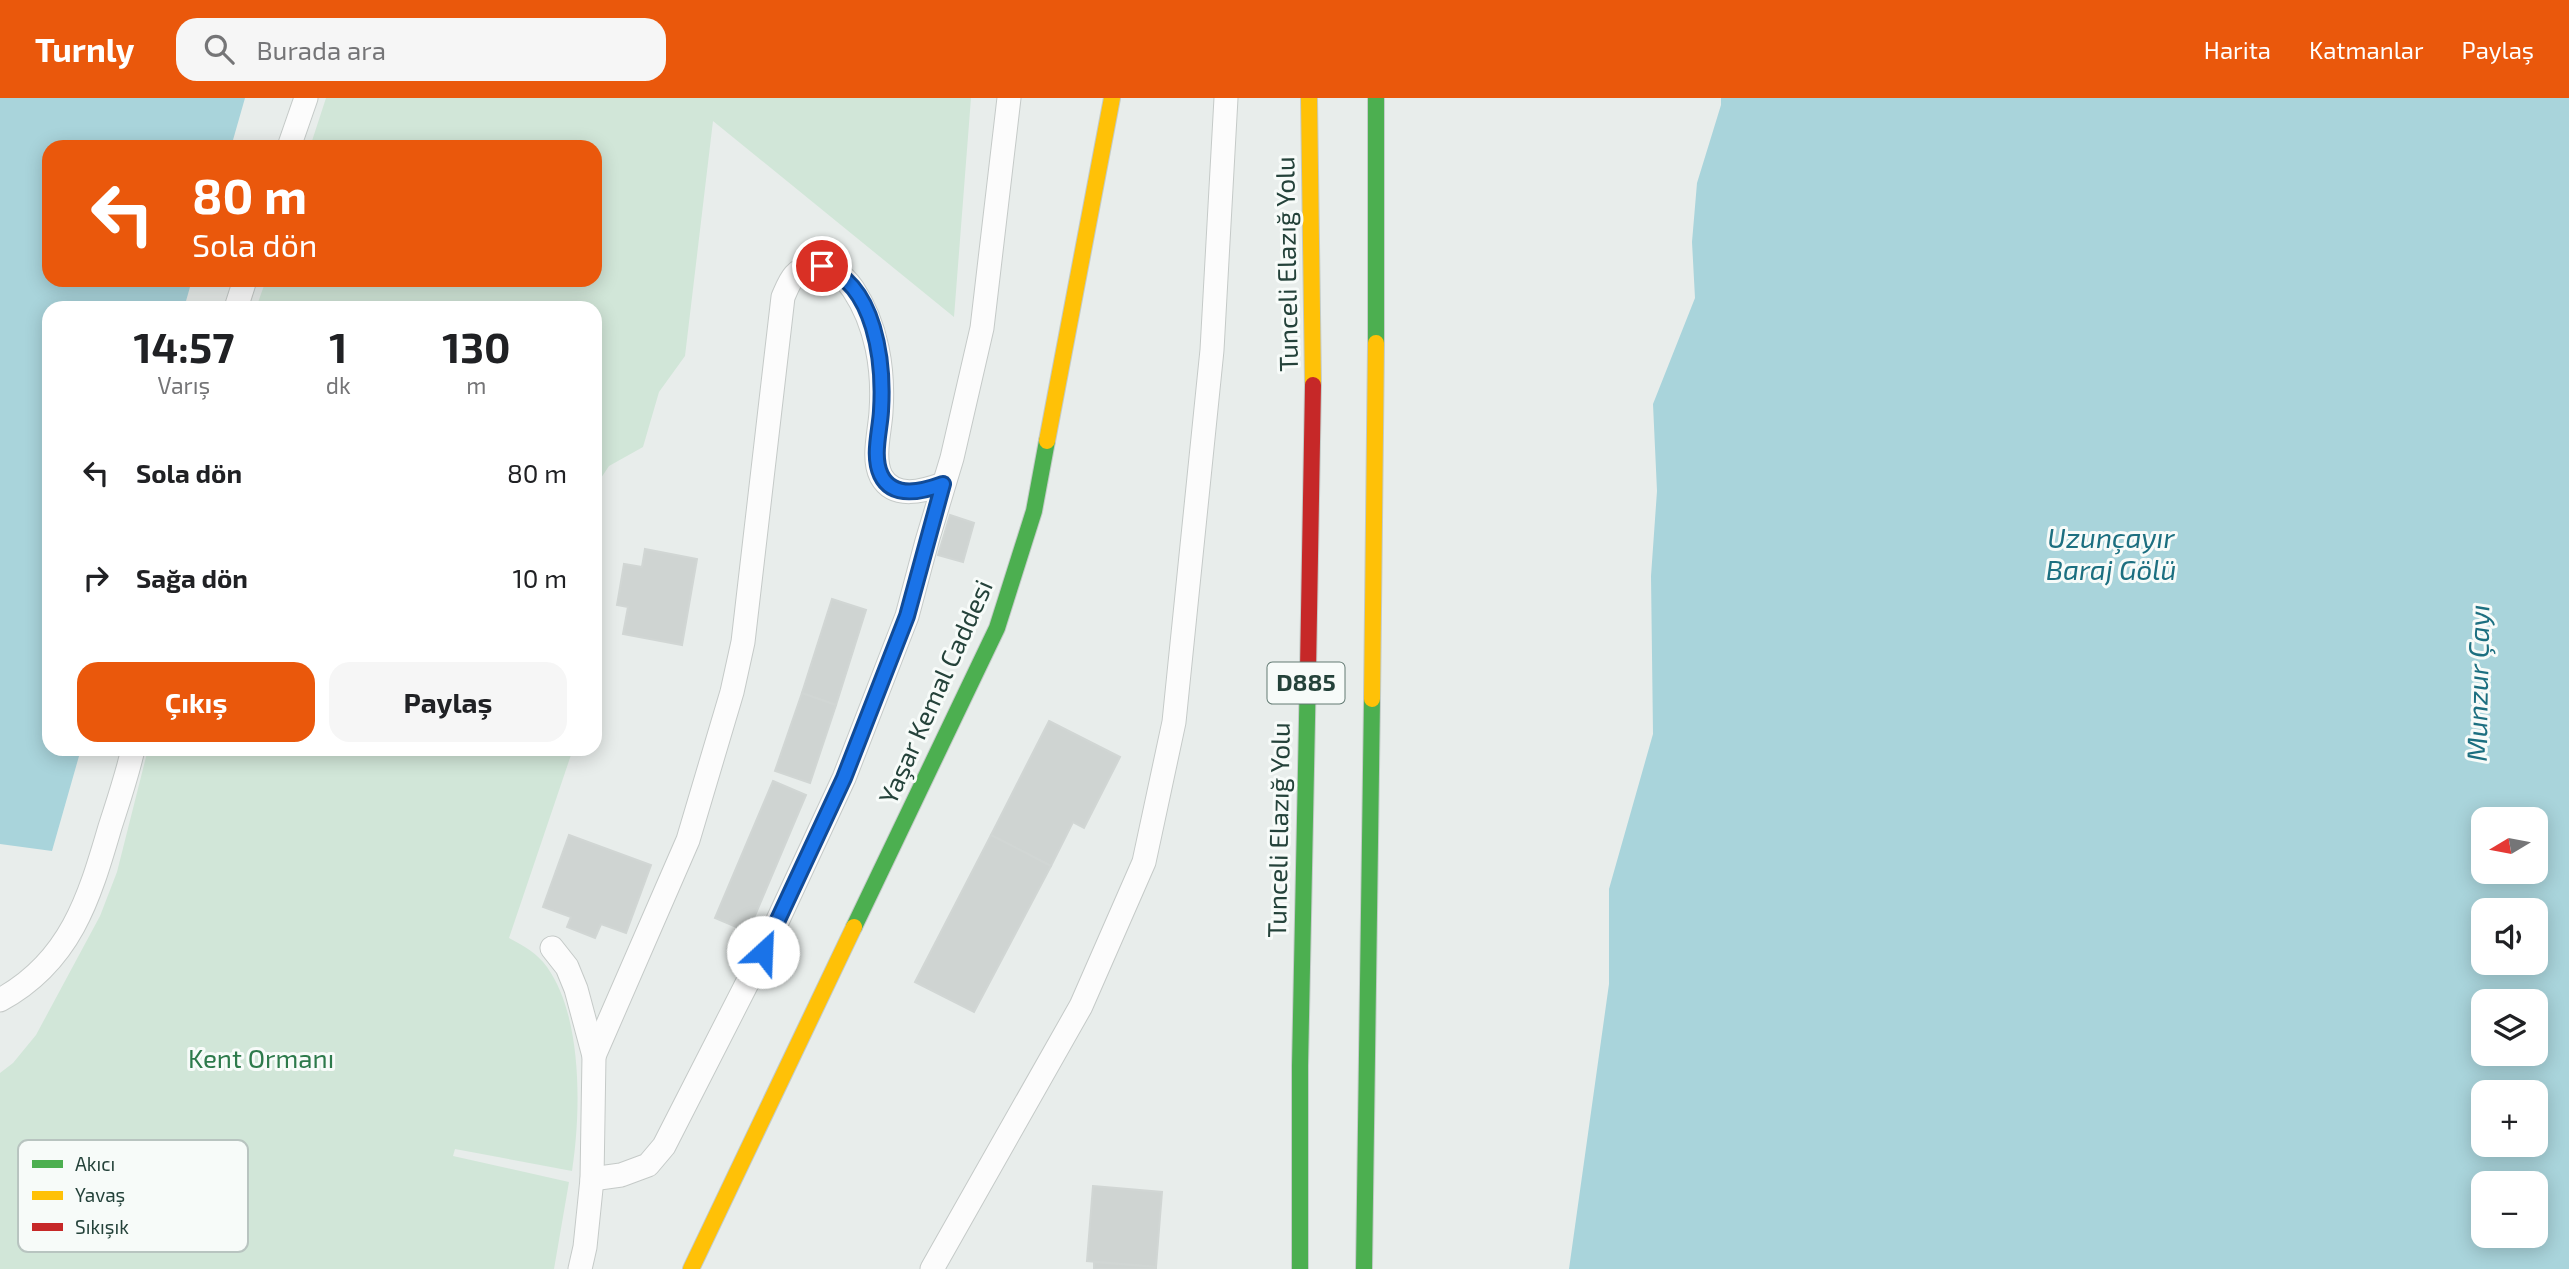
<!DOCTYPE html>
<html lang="tr">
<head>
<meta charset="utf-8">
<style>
	body { margin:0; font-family:"Exo 2",sans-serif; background:#f6f6f6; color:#202124; height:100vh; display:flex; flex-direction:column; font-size:26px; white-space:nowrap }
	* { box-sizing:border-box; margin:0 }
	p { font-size:23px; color:#757577 }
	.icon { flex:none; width:38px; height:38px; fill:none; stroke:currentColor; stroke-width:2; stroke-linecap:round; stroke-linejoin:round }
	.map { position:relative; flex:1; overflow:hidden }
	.side { position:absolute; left:42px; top:203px; width:560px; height:455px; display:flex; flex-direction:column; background:#fff; border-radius:21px; box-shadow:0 4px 18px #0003 }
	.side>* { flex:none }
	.banner { position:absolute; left:42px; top:42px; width:560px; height:147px; border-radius:21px; box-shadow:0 4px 18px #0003; background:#ea580c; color:#fff; overflow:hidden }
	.needle { width:46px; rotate:260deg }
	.buttons { position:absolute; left:2471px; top:709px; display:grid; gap:14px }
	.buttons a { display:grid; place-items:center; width:77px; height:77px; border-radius:14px; background:#fff; box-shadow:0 4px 18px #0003; font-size:35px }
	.pin { position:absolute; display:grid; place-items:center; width:60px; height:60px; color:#fff; margin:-30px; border:4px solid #fff; border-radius:50%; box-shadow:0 2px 7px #0007 }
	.me { position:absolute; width:77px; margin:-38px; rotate:25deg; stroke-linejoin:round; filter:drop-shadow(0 0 5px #0008) }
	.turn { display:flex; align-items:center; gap:24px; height:147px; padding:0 35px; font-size:32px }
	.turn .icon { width:91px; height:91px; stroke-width:2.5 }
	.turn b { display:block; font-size:49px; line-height:60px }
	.eta { display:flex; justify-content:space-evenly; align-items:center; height:119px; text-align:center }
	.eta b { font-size:42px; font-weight:700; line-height:49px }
	.cta { display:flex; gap:14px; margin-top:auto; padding:14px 35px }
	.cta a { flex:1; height:80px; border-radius:21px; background:#ea580c; color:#fff; font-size:28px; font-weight:700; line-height:80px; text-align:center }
	.cta a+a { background:#f6f6f6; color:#202124 }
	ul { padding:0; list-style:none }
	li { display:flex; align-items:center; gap:21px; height:105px; padding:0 35px }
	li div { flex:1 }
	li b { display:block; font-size:26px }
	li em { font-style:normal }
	header { display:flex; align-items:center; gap:42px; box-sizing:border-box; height:98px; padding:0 35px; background:#ea580c; color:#fff }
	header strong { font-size:33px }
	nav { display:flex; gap:38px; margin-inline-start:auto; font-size:24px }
	.search { width:490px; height:63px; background:#f6f6f6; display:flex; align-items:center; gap:18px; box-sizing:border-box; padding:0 24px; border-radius:21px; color:#757577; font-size:26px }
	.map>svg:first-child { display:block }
	.green { fill:#d1e6d8 }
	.water { fill:#a9d4db; fill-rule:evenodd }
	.building { fill:#cfd4d2; stroke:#d1d6d4; stroke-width:2 }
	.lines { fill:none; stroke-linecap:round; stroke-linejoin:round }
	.lane-casing { stroke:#c5cac8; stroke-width:25 }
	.fast-casing { stroke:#c3cbc8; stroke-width:18 }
	.slow-casing { stroke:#c3cbc8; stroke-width:18 }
	.jam-casing { stroke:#c3cbc8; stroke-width:18 }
	.lane { stroke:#fcfcfc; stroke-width:23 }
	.fast { stroke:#4caf50; stroke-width:16 }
	.slow { stroke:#ffc107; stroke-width:16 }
	.jam { stroke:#c62828; stroke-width:16 }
	.route-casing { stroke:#114b97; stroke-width:18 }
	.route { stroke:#1a73e8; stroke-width:12 }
	.labels { text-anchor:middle; stroke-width:6; stroke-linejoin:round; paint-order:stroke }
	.shield { fill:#f7fbf9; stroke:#637a73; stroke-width:2 }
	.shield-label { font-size:24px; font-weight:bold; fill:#24423a }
	.street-label { font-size:26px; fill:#24423a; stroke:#f7fbf9 }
	.park-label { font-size:26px; fill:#2d7a4b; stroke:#f7fbf9 }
	.water-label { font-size:28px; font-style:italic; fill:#1c6f80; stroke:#f7fbf9 }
	.key { fill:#f7fbf9; stroke:#b8c4c0; stroke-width:2 }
	.key-label { font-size:19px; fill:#24423a }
</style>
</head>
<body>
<header>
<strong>Turnly</strong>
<div class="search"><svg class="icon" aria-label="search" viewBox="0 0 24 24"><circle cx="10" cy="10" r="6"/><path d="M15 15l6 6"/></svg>Burada ara</div>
<nav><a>Harita</a><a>Katmanlar</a><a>Paylaş</a></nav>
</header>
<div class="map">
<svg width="2569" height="1171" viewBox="0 0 2569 1171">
	<rect width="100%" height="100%" fill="#e8edeb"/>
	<g class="green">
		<polygon points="326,0 971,0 954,219 713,23 685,258 659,294 643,349 609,368 595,389 595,210 256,210 266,182 595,182 595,49 310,49"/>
		<path d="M148 651H573L509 840C524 848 537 855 547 869 583 919 581 1015 572 1073L455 1051 453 1058 569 1084 554 1171H0V975L13 965 36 937 100 818 117 774Z"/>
	</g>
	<g class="water">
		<polygon points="0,0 245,0 231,49 49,49 49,182 192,182 184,210 49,210 49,651 81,651 52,753 0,746"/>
		<path d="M1721 0H2569V1171H1569L1609 886V791L1653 636 1651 478 1657 393 1653 306 1695 200 1692 144 1697 85 1721 7ZM2483 721H2536V774H2483ZM2483 812H2536V864H2483ZM2483 903H2536V956H2483ZM2483 994H2536V1046H2483ZM2483 1085H2536V1138H2483Z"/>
	</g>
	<g class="building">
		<polygon points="950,417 974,425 963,464 938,457"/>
		<polygon points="645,451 697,461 682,547 623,536 628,509 617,507 624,466 642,469"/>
		<polygon points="832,501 866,512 836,607 802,595"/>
		<polygon points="802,595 836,607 810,685 775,673"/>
		<polygon points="1049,623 1120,659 1084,730 1073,724 1051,768 991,737"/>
		<polygon points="773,683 806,697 748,834 715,820"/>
		<polygon points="569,737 651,767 626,835 601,826 595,840 567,829 571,819 543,809"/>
		<polygon points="991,737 1051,768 974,914 915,884"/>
		<polygon points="1093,1088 1162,1094 1156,1169 1087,1163"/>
		<polygon points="1094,1164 1156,1169 1156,1171 1094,1171"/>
	</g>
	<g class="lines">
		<defs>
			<g id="lane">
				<polyline points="289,49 306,0"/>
				<polyline points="236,210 245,182"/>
				<polyline points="552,850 567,869 576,891 594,958 592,1081 585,1149 580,1171"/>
				<path d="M0 902C70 864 89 801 110 729 118 704 127 678 133 651"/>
				<path d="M594 958 688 742 732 594 743 544 783 199C790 183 794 170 814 169 831 168 844 178 853 191 877 227 884 272 881 314 880 333 872 360 881 378 894 402 924 393 943 386"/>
				<polyline points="592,1081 621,1077 648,1067 664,1048 763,854 844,680 907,518 927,443 952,360 982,230 1009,0"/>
				<polyline points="932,1171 1081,908 1144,764 1174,624 1212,252 1226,0"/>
			</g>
			<g id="fast">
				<polyline points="1376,0 1376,245"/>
				<polyline points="854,829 997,530 1034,413 1047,343"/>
				<polyline points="1300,1171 1300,968 1308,572"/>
				<polyline points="1364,1171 1372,601"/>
			</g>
			<g id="slow">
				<polyline points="1309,0 1313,287"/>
				<polyline points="1047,343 1112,0"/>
				<polyline points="1372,601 1376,245"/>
				<polyline points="691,1171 854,829"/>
			</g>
			<polyline id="jam" points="1308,572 1313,287"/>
		</defs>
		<use href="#lane" class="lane-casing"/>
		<use href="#fast" class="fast-casing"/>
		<use href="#slow" class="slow-casing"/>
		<use href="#jam" class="jam-casing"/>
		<use href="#lane" class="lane"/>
		<use href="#fast" class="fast"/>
		<use href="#slow" class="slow"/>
		<use href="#jam" class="jam"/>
	</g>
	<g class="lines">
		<defs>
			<path id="route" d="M763 854 844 680 907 518 943 386C924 393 893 402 881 377 872 358 880 333 881 313 884 265 876 186 822 168"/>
		</defs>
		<use href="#route" class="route-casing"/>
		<use href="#route" class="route"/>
	</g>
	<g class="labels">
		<rect class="shield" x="1267.5" y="564.5" width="77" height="41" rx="5"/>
		<g class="shield-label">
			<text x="1306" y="593">D885</text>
		</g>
		<g class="street-label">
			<text transform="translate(1287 166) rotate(-91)" y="9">Tunceli Elazığ Yolu</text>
			<text transform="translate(936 594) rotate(-66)" y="9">Yaşar Kemal Caddesi</text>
			<text transform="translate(1279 732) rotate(-89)" y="9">Tunceli Elazığ Yolu</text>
		</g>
		<g class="park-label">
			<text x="261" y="970">Kent Ormanı</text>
		</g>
		<g class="water-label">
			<text x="2111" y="450">Uzunçayır<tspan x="2111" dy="32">Baraj Gölü</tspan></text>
			<text transform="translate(2478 585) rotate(-89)" y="10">Munzur Çayı</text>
		</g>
	</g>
	<rect x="18" y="1042" width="230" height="112" rx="10" class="key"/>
	<rect x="32" y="1062" width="31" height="8" fill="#4caf50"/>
	<rect x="32" y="1093" width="31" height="9" fill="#ffc107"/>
	<rect x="32" y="1125" width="31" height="8" fill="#c62828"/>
	<g class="key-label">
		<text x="75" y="1073">Akıcı</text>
		<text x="75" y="1104">Yavaş</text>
		<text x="75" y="1136">Sıkışık</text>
	</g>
</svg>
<div class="buttons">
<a><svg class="needle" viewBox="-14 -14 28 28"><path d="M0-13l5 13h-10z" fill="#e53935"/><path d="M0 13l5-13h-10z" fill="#757577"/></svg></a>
<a><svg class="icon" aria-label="sound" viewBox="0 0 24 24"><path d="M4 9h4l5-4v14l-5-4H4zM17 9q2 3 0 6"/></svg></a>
<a><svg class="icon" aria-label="layers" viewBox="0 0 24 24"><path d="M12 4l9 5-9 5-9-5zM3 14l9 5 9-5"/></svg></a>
<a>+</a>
<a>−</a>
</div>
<div class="pin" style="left:822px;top:168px;background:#d93025"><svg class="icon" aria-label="arrive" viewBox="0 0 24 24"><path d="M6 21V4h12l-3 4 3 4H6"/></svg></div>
<svg class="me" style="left:763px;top:854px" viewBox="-20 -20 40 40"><circle r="19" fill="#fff"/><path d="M0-13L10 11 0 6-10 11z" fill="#1a73e8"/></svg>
<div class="banner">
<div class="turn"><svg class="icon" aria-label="left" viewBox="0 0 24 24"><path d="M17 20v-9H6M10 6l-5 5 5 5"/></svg><div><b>80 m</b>Sola dön</div></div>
</div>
<section class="side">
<div class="eta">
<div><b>14:57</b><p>Varış</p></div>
<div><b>1</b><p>dk</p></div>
<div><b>130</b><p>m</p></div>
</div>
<ul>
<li><svg class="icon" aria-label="left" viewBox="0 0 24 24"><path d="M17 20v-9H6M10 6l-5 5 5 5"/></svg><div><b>Sola dön</b></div><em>80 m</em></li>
<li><svg class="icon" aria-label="right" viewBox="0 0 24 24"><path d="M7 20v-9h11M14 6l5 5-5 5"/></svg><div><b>Sağa dön</b></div><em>10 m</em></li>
</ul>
<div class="cta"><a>Çıkış</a><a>Paylaş</a></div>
</section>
</div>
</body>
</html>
